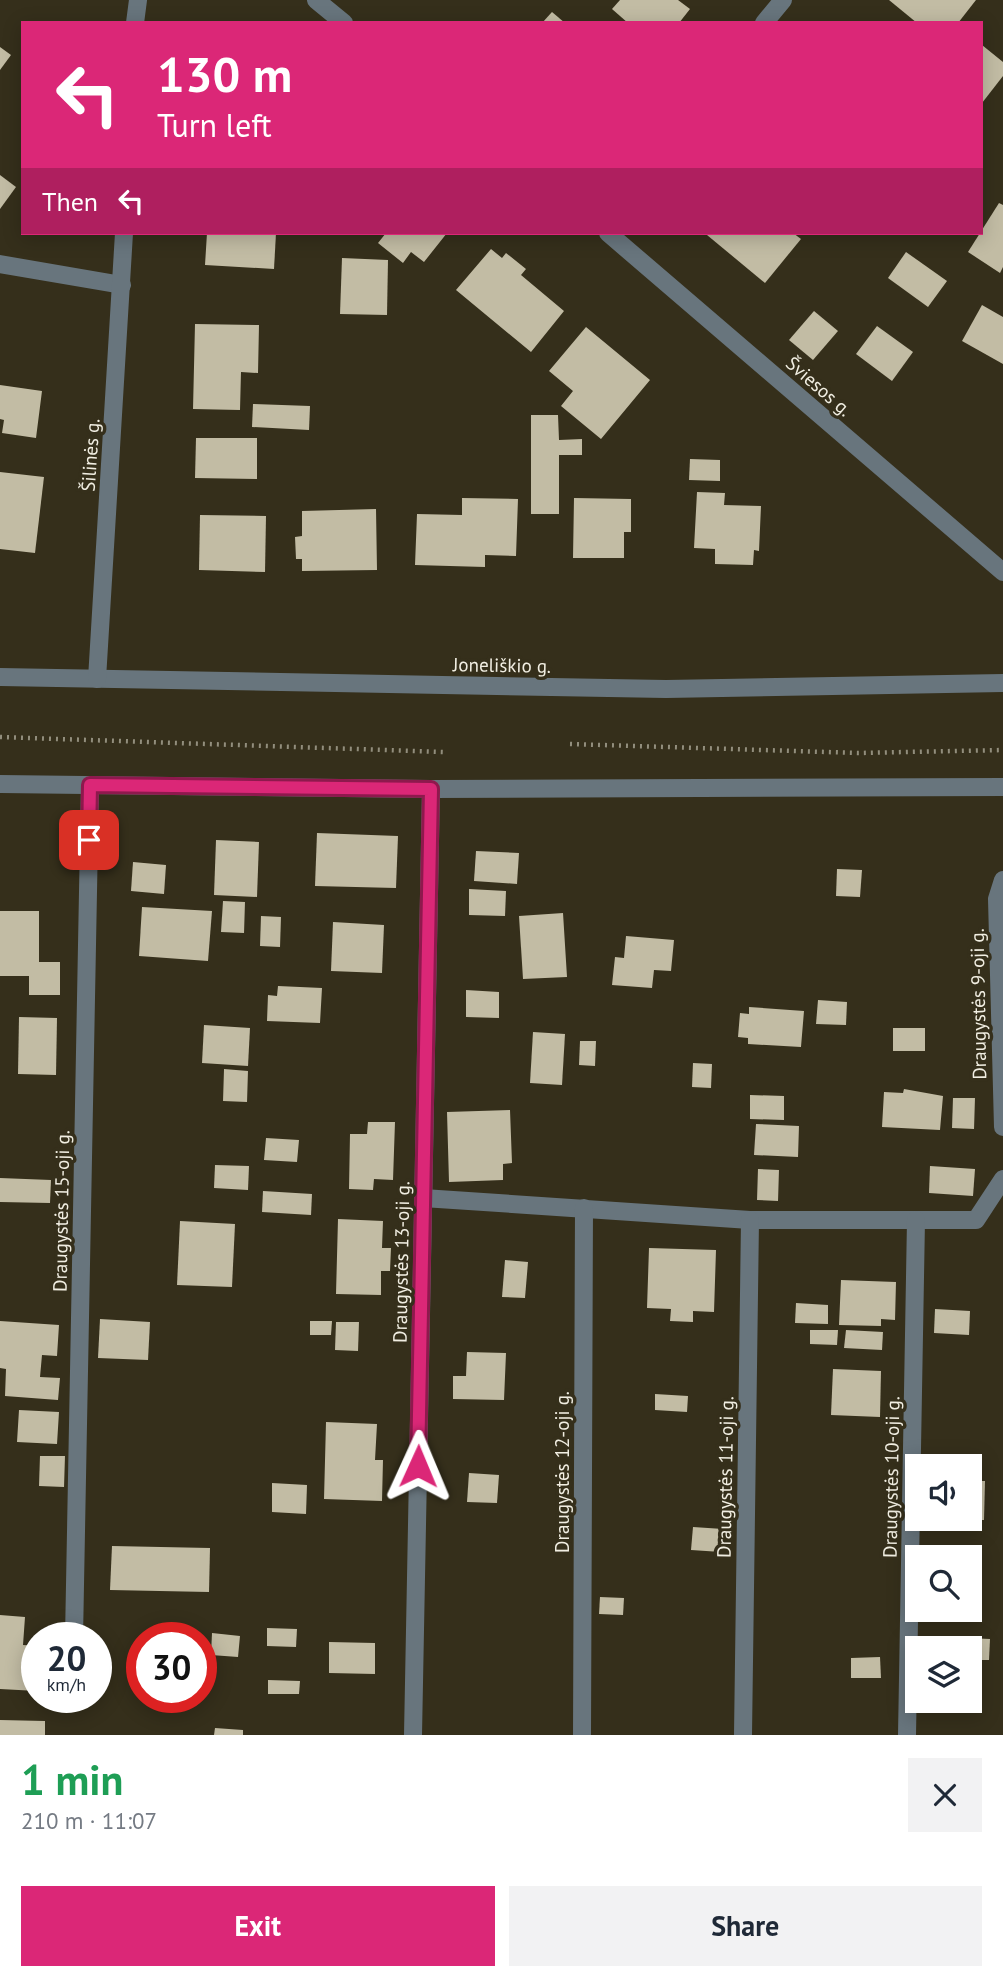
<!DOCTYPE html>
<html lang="en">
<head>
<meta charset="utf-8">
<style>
	body { margin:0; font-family:"PT Sans",sans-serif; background:#f2f2f3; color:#1f2937; height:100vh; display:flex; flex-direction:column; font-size:26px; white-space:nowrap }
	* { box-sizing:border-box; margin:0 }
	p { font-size:23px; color:#747a83 }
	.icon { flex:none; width:38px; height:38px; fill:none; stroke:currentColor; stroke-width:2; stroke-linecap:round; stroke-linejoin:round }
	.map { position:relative; height:1735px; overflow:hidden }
	.sheet { display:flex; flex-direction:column; background:#fff; flex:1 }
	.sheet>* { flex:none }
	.hud { position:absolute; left:21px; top:21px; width:962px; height:214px; border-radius:0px; box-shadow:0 4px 18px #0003; background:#db2777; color:#fff; overflow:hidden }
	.buttons { position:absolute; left:905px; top:1454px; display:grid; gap:14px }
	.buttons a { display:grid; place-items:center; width:77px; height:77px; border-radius:0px; background:#fff; box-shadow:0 4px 18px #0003; font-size:35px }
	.speed { position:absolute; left:21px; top:1622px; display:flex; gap:14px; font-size:35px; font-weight:700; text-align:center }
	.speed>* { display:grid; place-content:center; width:91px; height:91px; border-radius:50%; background:#fff; box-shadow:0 4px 18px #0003; line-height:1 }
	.speed small { font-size:18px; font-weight:400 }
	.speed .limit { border:10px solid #d22; background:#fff; color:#111 }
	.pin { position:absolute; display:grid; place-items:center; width:60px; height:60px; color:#fff; margin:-30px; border-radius:14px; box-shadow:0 4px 10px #0006 }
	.me { position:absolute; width:77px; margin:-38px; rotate:1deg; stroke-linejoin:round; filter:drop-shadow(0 0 5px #0008) }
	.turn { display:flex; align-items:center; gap:24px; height:147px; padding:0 21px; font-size:32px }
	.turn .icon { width:91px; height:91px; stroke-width:2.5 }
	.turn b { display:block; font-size:49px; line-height:60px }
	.then { display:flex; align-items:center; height:66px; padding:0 21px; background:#0003; gap:14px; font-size:26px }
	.round { display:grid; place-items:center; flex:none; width:74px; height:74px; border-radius:0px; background:#f2f2f3 }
	.head { display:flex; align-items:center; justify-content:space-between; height:119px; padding:0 21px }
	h1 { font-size:42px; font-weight:600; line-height:52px; color:#1e9e55 }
	.cta { display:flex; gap:14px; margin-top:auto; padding:14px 21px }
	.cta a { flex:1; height:80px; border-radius:0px; background:#db2777; color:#fff; font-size:28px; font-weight:600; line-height:80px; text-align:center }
	.cta a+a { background:#f2f2f3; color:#1f2937 }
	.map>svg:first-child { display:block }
	.building { fill:#c2bca4 }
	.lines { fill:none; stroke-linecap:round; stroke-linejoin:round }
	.path { stroke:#928e7d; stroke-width:4.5; stroke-dasharray:2 5; stroke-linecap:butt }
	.minor { stroke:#68757d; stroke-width:18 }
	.route-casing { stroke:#8e194d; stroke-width:18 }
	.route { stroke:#db2777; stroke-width:12 }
	.labels { text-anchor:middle; stroke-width:7; stroke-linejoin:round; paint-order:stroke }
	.street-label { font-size:19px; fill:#f1eee2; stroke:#352f1b }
</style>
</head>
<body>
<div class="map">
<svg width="1003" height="1735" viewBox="0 0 1003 1735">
	<rect width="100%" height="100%" fill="#352f1b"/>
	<g class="building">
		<polygon points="620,0 678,0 690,9 679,23 628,23 612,9"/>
		<polygon points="889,0 976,0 958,23 917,23"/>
		<polygon points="552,12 565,23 542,23"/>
		<polygon points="982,45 1003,62 1003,76 982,103"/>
		<polygon points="0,47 11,55 0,70"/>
		<polygon points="0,175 16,187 0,209"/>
		<polygon points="999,203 1003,205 1003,267 1000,273 968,252"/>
		<polygon points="207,233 276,233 274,269 205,265"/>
		<polygon points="386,233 447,233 424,262 411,252 403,263 378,243"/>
		<polygon points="709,233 793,233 801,239 765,283 707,235"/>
		<polygon points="491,249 502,258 506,253 526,269 521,275 564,311 531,352 456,290"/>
		<polygon points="906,252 947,281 928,307 888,278"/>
		<polygon points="342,258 388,260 387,315 340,314"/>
		<polygon points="982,305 1003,317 1003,364 962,341"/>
		<polygon points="814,311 838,331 813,360 789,340"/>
		<polygon points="195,324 259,325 258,373 241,372 240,410 193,409"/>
		<polygon points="877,326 913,352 892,381 856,354"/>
		<polygon points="586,327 650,380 601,439 561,406 573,391 549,371"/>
		<polygon points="0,385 42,391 36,438 2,433 4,420 0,419"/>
		<polygon points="253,404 310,406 309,430 252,427"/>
		<polygon points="531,415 558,415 559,440 582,439 582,455 559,455 559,514 531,514"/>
		<polygon points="196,438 257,438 257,479 195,478"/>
		<polygon points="690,459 720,460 720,481 689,480"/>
		<polygon points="0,472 44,477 35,553 0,549"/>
		<polygon points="697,492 725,493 724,505 761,506 759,551 754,550 753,565 715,564 715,549 694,548"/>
		<polygon points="462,498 518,499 516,556 485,555 485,567 415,565 417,514 462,515"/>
		<polygon points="574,498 631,499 631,532 624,532 624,558 573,558"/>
		<polygon points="376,509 377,570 302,571 302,559 296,559 295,537 302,536 302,511"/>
		<polygon points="200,515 266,516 265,572 199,570"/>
		<polygon points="317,833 398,836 396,888 315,886"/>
		<polygon points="216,840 259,842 257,897 214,895"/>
		<polygon points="476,851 519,853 517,884 474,881"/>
		<polygon points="133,862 166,865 164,894 131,891"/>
		<polygon points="837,869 862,870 860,897 836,896"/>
		<polygon points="469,889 506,891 505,916 469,915"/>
		<polygon points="223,901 245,902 244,933 221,932"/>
		<polygon points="142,907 212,911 208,961 139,956"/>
		<polygon points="0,911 39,911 39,962 60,962 60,995 29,995 29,976 0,976"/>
		<polygon points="563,913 567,977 523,979 519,916"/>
		<polygon points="261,916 281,917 280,947 260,946"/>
		<polygon points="333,922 384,925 382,973 331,971"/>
		<polygon points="626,936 674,940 671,971 654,970 652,988 612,985 615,957 624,958"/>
		<polygon points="278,986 322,988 320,1023 267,1021 268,995 277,996"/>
		<polygon points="466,990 499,992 499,1018 466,1017"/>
		<polygon points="818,1000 847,1002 846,1025 816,1024"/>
		<polygon points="749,1007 804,1011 801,1047 748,1044 748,1038 738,1037 740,1013 749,1014"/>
		<polygon points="19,1017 57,1018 56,1075 18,1074"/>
		<polygon points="204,1025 250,1028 248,1066 202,1063"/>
		<rect x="893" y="1028" width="32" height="23"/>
		<polygon points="533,1032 565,1034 562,1085 530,1083"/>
		<polygon points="580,1041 596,1041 595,1066 579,1065"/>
		<polygon points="693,1063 712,1064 711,1088 692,1087"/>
		<polygon points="224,1069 248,1071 247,1102 223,1101"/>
		<polygon points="904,1089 943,1096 940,1130 882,1127 884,1092 903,1093"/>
		<polygon points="750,1095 784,1096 784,1120 750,1119"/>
		<polygon points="953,1098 975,1098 974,1129 952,1128"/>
		<polygon points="510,1110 512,1163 503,1164 503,1180 449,1182 447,1112"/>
		<polygon points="368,1122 395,1122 393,1180 374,1179 373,1190 349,1189 350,1134 367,1134"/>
		<polygon points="756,1124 799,1126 798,1157 754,1155"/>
		<polygon points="266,1138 299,1140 297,1162 264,1160"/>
		<polygon points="215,1165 249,1166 248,1190 214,1188"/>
		<polygon points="930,1166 975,1169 973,1196 929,1193"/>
		<polygon points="758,1169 779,1170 778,1201 757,1200"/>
		<polygon points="0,1178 51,1180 50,1203 0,1202"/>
		<polygon points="263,1191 312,1194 311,1215 262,1212"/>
		<polygon points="338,1219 383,1221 382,1248 391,1248 390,1271 381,1271 381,1295 336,1294"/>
		<polygon points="180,1221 235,1224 232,1287 177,1285"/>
		<polygon points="649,1248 716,1250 714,1312 693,1311 693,1322 670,1321 671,1309 647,1308"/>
		<polygon points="505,1260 528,1262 525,1298 502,1297"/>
		<polygon points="841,1280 896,1282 895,1320 881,1319 881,1326 839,1325"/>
		<polygon points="796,1303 828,1305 828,1324 795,1323"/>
		<polygon points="935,1309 970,1311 969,1335 934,1333"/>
		<polygon points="100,1319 150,1322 148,1360 98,1358"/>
		<polygon points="0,1321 59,1325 57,1356 42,1355 40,1377 60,1378 58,1400 5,1396 6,1369 0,1368"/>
		<polygon points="310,1321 332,1321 331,1335 310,1335"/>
		<polygon points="336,1322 359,1322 358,1351 335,1350"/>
		<polygon points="810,1330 838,1330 837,1345 810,1344"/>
		<polygon points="846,1330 883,1332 882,1350 844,1348"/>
		<polygon points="467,1352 506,1353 504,1400 453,1399 453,1376 466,1376"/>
		<polygon points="833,1369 881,1371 880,1417 831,1415"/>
		<polygon points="655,1394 688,1396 687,1412 655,1410"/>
		<polygon points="19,1410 59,1412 57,1444 17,1442"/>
		<polygon points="326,1422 377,1424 375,1460 383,1460 382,1501 324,1499"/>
		<polygon points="40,1456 65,1456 64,1487 39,1486"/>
		<polygon points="469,1473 499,1475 497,1503 467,1502"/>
		<polygon points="970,1481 985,1481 984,1520 970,1520"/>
		<polygon points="272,1483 307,1485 306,1514 272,1512"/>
		<polygon points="693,1527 723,1529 721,1552 691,1550"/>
		<polygon points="112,1546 210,1548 209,1592 110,1590"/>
		<polygon points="938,1550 978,1551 977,1608 970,1608 970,1558 938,1558"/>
		<polygon points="600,1597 624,1598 623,1615 599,1614"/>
		<polygon points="0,1615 25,1617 23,1645 37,1646 37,1691 0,1689"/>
		<polygon points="267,1628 297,1629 296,1647 267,1646"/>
		<polygon points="212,1633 240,1636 238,1657 211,1655"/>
		<polygon points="967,1638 990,1639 989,1660 970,1660"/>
		<polygon points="329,1642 375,1643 375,1674 329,1673"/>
		<polygon points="880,1657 881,1678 851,1678 851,1658"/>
		<polygon points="268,1680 300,1681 299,1694 268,1694"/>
		<polygon points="0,1720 45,1721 45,1735 0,1735"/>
		<polygon points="215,1728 243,1730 243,1735 214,1735"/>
	</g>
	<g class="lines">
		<g class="path">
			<polyline points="0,737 444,752"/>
			<polyline points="570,744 858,753 1003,750"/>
		</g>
		<g class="minor">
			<polyline points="316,0 344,23"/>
			<polyline points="135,23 138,0"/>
			<polyline points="764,23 783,0"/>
			<polyline points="608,233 1003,572"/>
			<polyline points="0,264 122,285"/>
			<polyline points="0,677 666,689 1003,683"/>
			<polyline points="97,679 124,233"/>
			<polyline points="0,784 431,789 1003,787"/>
			<polyline points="1003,880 997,899 1003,1127"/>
			<polyline points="423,1198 750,1220 976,1220 1003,1179"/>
			<polyline points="74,1638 90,785"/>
			<polyline points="413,1735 431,789"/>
			<polyline points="582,1735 584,1208"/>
			<polyline points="743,1735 750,1220"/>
			<polyline points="907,1735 916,1220"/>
		</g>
	</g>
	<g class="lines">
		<defs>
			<polyline id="route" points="89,840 90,785 431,789 418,1466"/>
		</defs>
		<use href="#route" class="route-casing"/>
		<use href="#route" class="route"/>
	</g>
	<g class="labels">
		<g class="street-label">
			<text transform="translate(819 386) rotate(41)" y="7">Šviesos g.</text>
			<text transform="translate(90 455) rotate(-86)" y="7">Šilinės g.</text>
			<text transform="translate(502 665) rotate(1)" y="7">Joneliškio g.</text>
			<text transform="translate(978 1004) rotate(-91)" y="7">Draugystės 9-oji g.</text>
			<text transform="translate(61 1211) rotate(-89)" y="7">Draugystės 15-oji g.</text>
			<text transform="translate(401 1262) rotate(-89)" y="7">Draugystės 13-oji g.</text>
			<text transform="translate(562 1472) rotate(-90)" y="7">Draugystės 12-oji g.</text>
			<text transform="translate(725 1477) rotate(-89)" y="7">Draugystės 11-oji g.</text>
			<text transform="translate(891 1477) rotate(-89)" y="7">Draugystės 10-oji g.</text>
		</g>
	</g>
</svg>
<div class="buttons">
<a><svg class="icon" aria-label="sound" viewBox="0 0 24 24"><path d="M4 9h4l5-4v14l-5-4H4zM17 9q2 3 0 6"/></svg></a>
<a><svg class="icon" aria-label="search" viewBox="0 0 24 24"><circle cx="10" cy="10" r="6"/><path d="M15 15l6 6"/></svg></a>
<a><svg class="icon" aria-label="layers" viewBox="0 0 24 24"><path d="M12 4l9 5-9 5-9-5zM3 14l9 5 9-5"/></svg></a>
</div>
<div class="speed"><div>20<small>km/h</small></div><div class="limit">30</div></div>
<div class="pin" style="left:89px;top:840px;background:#d93025"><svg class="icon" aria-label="arrive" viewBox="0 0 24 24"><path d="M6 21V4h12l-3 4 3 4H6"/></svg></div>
<svg class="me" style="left:418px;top:1466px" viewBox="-20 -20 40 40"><path d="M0-17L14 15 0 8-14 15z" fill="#db2777" stroke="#fff" stroke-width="4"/></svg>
<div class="hud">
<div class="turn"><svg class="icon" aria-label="left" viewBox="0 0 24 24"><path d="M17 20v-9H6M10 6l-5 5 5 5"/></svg><div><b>130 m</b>Turn left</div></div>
<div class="then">Then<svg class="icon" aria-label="left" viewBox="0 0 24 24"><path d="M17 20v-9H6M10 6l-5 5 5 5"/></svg></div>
</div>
</div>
<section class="sheet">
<div class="head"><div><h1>1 min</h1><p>210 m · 11:07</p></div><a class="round"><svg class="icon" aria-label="close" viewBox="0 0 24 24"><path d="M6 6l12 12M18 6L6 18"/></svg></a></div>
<div class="cta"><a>Exit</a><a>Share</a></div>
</section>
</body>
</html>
